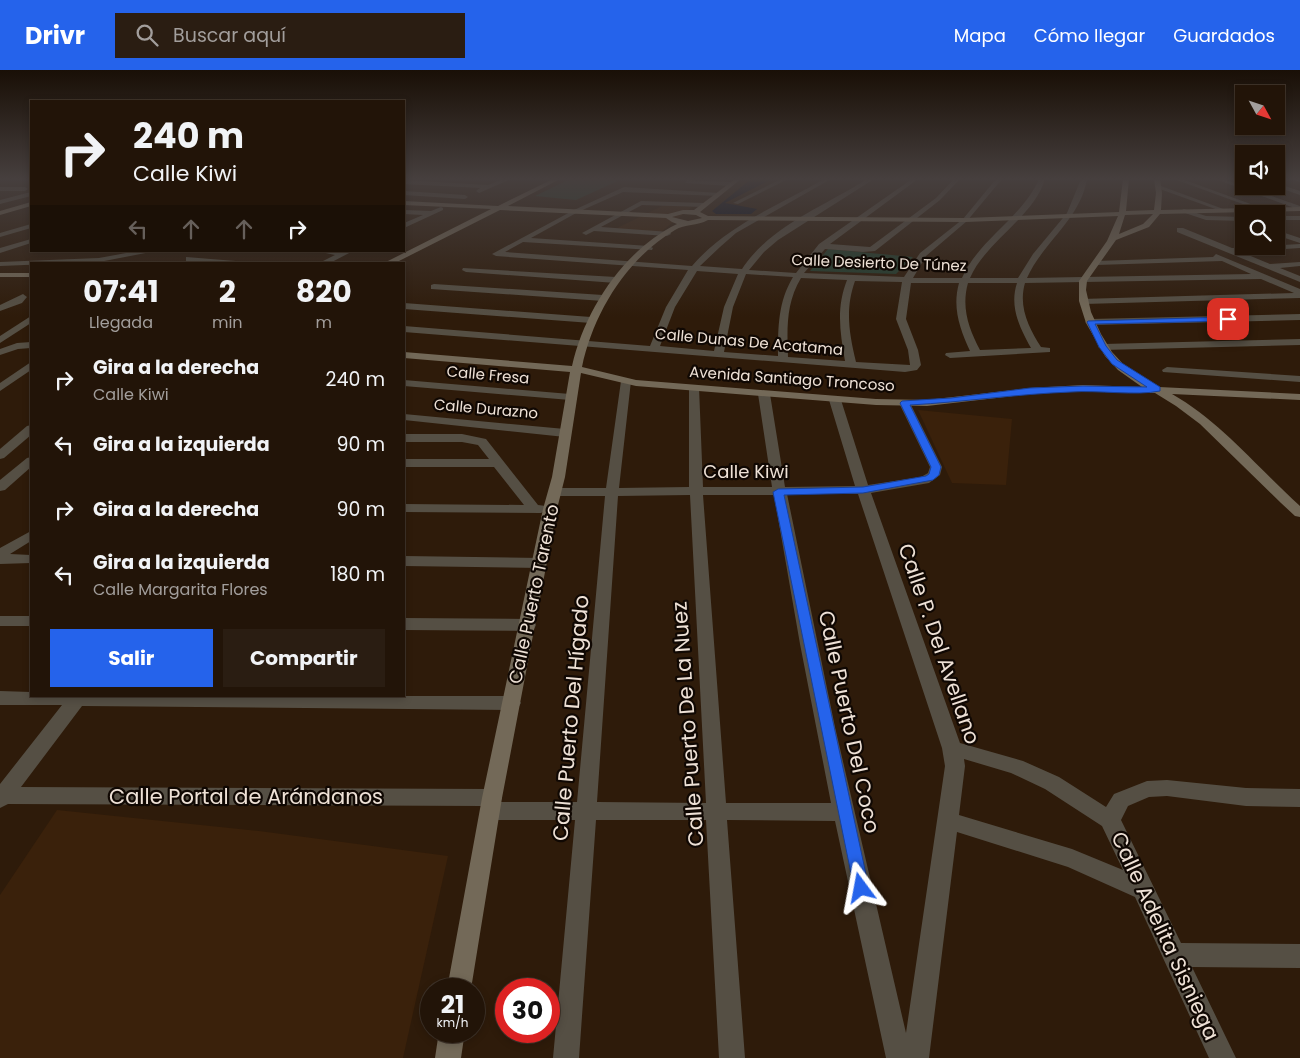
<!DOCTYPE html>
<html lang="es">
<head>
<meta charset="utf-8">
<style>
	body { margin:0; font-family:Poppins,sans-serif; background:#2a1d12; color:#f1f3f6; height:100vh; display:flex; flex-direction:column; font-size:19px; white-space:nowrap }
	* { box-sizing:border-box; margin:0 }
	p { font-size:16px; color:#a29e9c }
	.icon { flex:none; width:28px; height:28px; fill:none; stroke:currentColor; stroke-width:2; stroke-linecap:round; stroke-linejoin:round }
	.map { position:relative; flex:1; overflow:hidden }
	.panel { position:absolute; left:30px; top:192px; width:375px; height:435px; display:flex; flex-direction:column; background:#221408; border-radius:0px; box-shadow:0 2px 8px #0003,0 0 0 1px #3f3329 }
	.panel>* { flex:none }
	.top-card { position:absolute; left:30px; top:30px; width:375px; height:152px; border-radius:0px; box-shadow:0 2px 8px #0003,0 0 0 1px #3f3329; background:#221408; color:#f1f3f6; overflow:hidden }
	.needle { width:32px; rotate:130deg }
	.controls { position:absolute; left:1235px; top:15px; display:grid; gap:10px }
	.controls a { display:grid; place-items:center; width:50px; height:50px; border-radius:0px; background:#221408; box-shadow:0 2px 8px #0003,0 0 0 1px #3f3329; font-size:25px }
	.speed { position:absolute; left:420px; top:908px; display:flex; gap:10px; font-size:25px; font-weight:700; text-align:center }
	.speed>* { display:grid; place-content:center; width:65px; height:65px; border-radius:50%; background:#221408; box-shadow:0 2px 8px #0003,0 0 0 1px #3f3329; line-height:1 }
	.speed small { font-size:12px; font-weight:400 }
	.speed .limit { border:8px solid #d22; background:#fff; color:#111 }
	.pin { position:absolute; display:grid; place-items:center; width:42px; height:42px; color:#fff; margin:-21px; border-radius:10px; box-shadow:0 2px 8px #0006 }
	.me { position:absolute; width:55px; margin:-28px; rotate:347deg; stroke-linejoin:round; filter:drop-shadow(0 0 4px #0008) }
	.turn { display:flex; align-items:center; gap:18px; height:105px; padding:0 20px; font-size:22px }
	.turn .icon { width:65px; height:65px; stroke-width:2.5 }
	.turn b { display:block; font-size:35px; line-height:42px }
	.lanes { display:flex; align-items:center; height:48px; padding:0 20px; background:#0003; justify-content:center; gap:25px; direction:ltr }
	.lanes .off { opacity:.35 }
	.eta { display:flex; justify-content:space-evenly; align-items:center; height:85px; text-align:center }
	.eta b { font-size:30px; font-weight:700; line-height:35px }
	.button { display:flex; gap:10px; margin-top:auto; padding:10px 20px }
	.button a { flex:1; height:58px; border-radius:0px; background:#2563eb; color:#fff; font-size:20px; font-weight:700; line-height:58px; text-align:center }
	.button a+a { background:#2a1d12; color:#f1f3f6 }
	ul { padding:0; list-style:none }
	li { display:flex; align-items:center; gap:15px; height:65px; padding:0 20px }
	li div { flex:1 }
	li b { display:block; font-size:19px }
	li em { font-style:normal }
	header { display:flex; align-items:center; gap:30px; box-sizing:border-box; height:70px; padding:0 25px; background:#2563eb; color:#fff }
	header strong { font-size:24px }
	nav { display:flex; gap:28px; margin-inline-start:auto; font-size:18px }
	.search { width:350px; height:45px; background:#2a1d12; display:flex; align-items:center; gap:12px; box-sizing:border-box; padding:0 18px; border-radius:0px; color:#a29e9c; font-size:19px }
	.map>svg:first-child { display:block }
	.built { fill:#3a210b }
	.green { fill:#233d2d }
	.water { fill:#00091e }
	.lines { fill:none; stroke-linecap:round; stroke-linejoin:round }
	.street { fill:#554f44; fill-rule:evenodd }
	.secondary { fill:#736958; fill-rule:evenodd }
	.route { fill:#2563eb; stroke:#184099 }
	.labels { text-anchor:middle; stroke-width:4.5; stroke-linejoin:round; paint-order:stroke }
	.far-street-label { font-size:15px; fill:#eee1d6; stroke:#100803 }
	.street-label { font-size:18px; fill:#eee1d6; stroke:#100803 }
	.near-street-label { font-size:21px; fill:#eee1d6; stroke:#100803 }
</style>
</head>
<body>
<header>
<strong>Drivr</strong>
<div class="search"><svg class="icon" aria-label="search" viewBox="0 0 24 24"><circle cx="10" cy="10" r="6"/><path d="M15 15l6 6"/></svg>Buscar aquí</div>
<nav><a>Mapa</a><a>Cómo llegar</a><a>Guardados</a></nav>
</header>
<div class="map">
<svg width="1300" height="988" viewBox="0 0 1300 988">
	<rect width="100%" height="100%" fill="#2e1b0a"/>
	<g class="built">
		<polygon points="664,135 692,137 661,162 615,159"/>
		<polygon points="918,340 1012,349 1006,415 952,413"/>
		<polygon points="57,740 259,761 448,786 403,988 0,988 0,825"/>
	</g>
	<g class="green">
		<polygon points="570,109 622,109 576,130 535,126"/>
		<polygon points="828,179 913,187 896,204 810,201"/>
	</g>
	<polygon class="water" points="751,109 772,109 725,133 757,139 751,144 716,144 712,141"/>
	<g class="lines">
		<g class="street">
			<polygon points="503,109 511,109 479,123 476,121 480,118 404,114 404,110 488,115"/>
			<polygon points="781,109 788,109 738,134 733,133"/>
			<path d="M824 109H831L736 163 720 177 700 196 742 199C770 156 825 136 867 109H874L778 170 764 182 749 200 796 203 819 174 912 109H918L830 174 870 177 936 128 954 109H960L940 130 875 181 863 182 825 179 804 203 904 207 920 183 963 149 996 109H1002L967 151 926 186 913 208H962C979 169 1022 148 1039 109H1045C1034 147 986 171 970 208H1018L1033 184 1067 143 1081 109H1087C1080 150 1043 172 1027 208L1251 204 1222 191 1096 195 1092 193 1096 191 1213 187 1216 184 1300 219V228L1084 234 1081 233V229L1294 223 1261 209 1025 213C1018 237 1029 258 1041 277L1050 278V282L950 288 945 285 946 283 970 281C960 259 952 238 959 213H911L906 249 918 280 921 295 917 300 905 302 404 262V256L650 276 666 237 688 200 496 186 492 184 574 140 624 117 720 123V125L718 126 623 122 578 142 531 168 649 176 653 178 652 180 523 172 505 182 692 196C728 154 778 136 824 109ZM697 201 738 204 724 237 714 281 660 276 675 237ZM746 204 793 207C778 232 778 257 778 286L724 282 733 237ZM801 208 847 210C836 238 840 262 845 291L788 287C787 258 786 233 801 208ZM855 211 902 212 896 249 908 280 910 295 856 292C849 263 845 239 855 211ZM968 213H1017C1009 237 1020 258 1031 278L980 280C969 259 961 238 968 213Z"/>
			<polygon points="1174,109 1182,109 1267,140 1262,141"/>
			<polygon points="1215,109 1223,109 1300,136 1300,140"/>
			<polygon points="1292,109 1300,109 1300,112 1293,110"/>
			<polygon points="687,110 730,112 733,114 730,116 685,113"/>
			<polygon points="1276,113 1300,121 1300,125 1274,116 1276,116"/>
			<polygon points="1157,116 1161,116 1226,140 1221,141 1157,118"/>
			<polygon points="0,117 25,117 28,119 25,121 0,121"/>
			<polygon points="404,121 465,125 468,127 465,129 404,125"/>
			<polygon points="31,122 31,126 0,134 0,130"/>
			<polygon points="641,131 704,133 707,135 704,137 642,135 601,157 670,162 671,164 667,166 594,161 586,165 582,163"/>
			<polygon points="441,137 443,138 443,140 404,158 404,153 423,145 404,144 404,140 431,141"/>
			<polygon points="1184,139 1206,146 1244,147 1244,151 1206,150 1182,142 1182,140"/>
			<rect x="1276" y="146" width="24" height="4"/>
			<polygon points="31,154 31,158 0,167 0,163"/>
			<polygon points="1177,158 1183,158 1232,178 1300,174 1300,178 1241,182 1270,194 1300,192 1300,196 1280,198 1300,206 1300,212 1177,162"/>
			<polygon points="1276,160 1300,168 1300,173 1276,165"/>
			<polygon points="31,169 31,173 0,183 0,178"/>
			<polygon points="137,181 156,181 99,192 0,196 0,192 99,188"/>
			<polygon points="316,181 353,181 328,194 317,194 335,185"/>
			<polygon points="186,187 248,192 252,194 189,191 186,191"/>
			<polygon points="463,198 616,207 620,210 616,213 466,202 462,200"/>
			<polygon points="434,214 603,225 607,228 603,231 431,219 431,215"/>
			<polygon points="23,224 27,227 22,233 0,241 0,235"/>
			<polygon points="404,233 591,247 596,250 591,253 404,239"/>
			<polygon points="1300,244 1300,250 1090,255 1085,252 1090,249"/>
			<polygon points="31,246 31,253 0,273 0,266"/>
			<polygon points="1300,269 1300,275 1103,280 1098,277 1103,274"/>
			<polygon points="31,272 31,278 18,279 0,285 0,279 17,273"/>
			<polygon points="31,292 31,300 0,321 0,313"/>
			<polygon points="1167,297 1300,306 1300,312 1163,302 1162,300"/>
			<path d="M626 308 631 311 619 418 689 417V317L690 315H698L699 317 703 417H772L758 324 764 321 770 324 785 417 855 416 829 330 835 327 841 330 868 415 921 407 928 403 930 397 899 333 905 330 909 331 942 397 940 405 929 413 871 423 960 673 1023 691 1059 707 1106 737 1114 724 1147 711 1167 710 1246 718 1300 719V737L1246 736 1167 726 1149 727 1128 736 1121 750 1181 873 1300 874V898L1192 897 1236 988H1209L1135 827 1068 797 957 762 929 988H886L835 751 727 750 745 988H719L706 750H596L579 988H553L575 750H490L483 747 480 741 482 736 8 734 0 738V714L62 635H0V621L31 622V626H512L518 628 521 633 518 638 512 640 82 636 21 717 492 719 499 722 502 728 500 732H577L605 426H556L549 422 556 418H606L621 311ZM787 424H858L942 678 945 696 906 963 835 657ZM690 425 706 733 597 732 618 426ZM703 425H774L800 574 831 733H726ZM964 689 1011 703 1045 719 1102 756 1123 800 1072 779 959 745 965 696Z"/>
			<polygon points="404,310 570,324 576,327 570,330 404,316"/>
			<polygon points="404,344 565,359 571,363 565,367 404,350"/>
			<polygon points="31,355 31,365 4,388 0,389 0,379 27,356"/>
			<polygon points="404,364 462,364 486,369 538,435 546,436 548,439 541,443 404,442 404,434 524,435 494,397 404,397 404,389 489,389 478,375 462,372 404,372"/>
			<polygon points="31,387 31,397 5,420 0,421 0,410 27,388"/>
			<polygon points="31,461 31,471 10,484 31,485 31,493 0,494 0,478"/>
			<polygon points="404,486 540,488 545,490 547,493 545,496 540,498 404,496"/>
			<rect x="0" y="546" width="31" height="10"/>
			<polygon points="404,548 528,549 534,551 536,555 534,559 528,561 404,560"/>
		</g>
		<g class="secondary">
			<path d="M553 109H560L508 136 668 144 683 140H694L735 109H741L700 142 708 146 965 148 1119 142 1123 109H1129L1126 141 1154 140 1156 123 1154 109H1160L1162 123 1161 140 1300 137V141L1160 144 1149 157 1116 170 1087 211 1086 220 1091 242 1101 264 1112 282 1125 296 1159 317 1300 324V330L1172 324C1221 352 1258 398 1300 436V447L1295 446 1281 433 1200 354 1176 336 1155 323 1083 321 1030 324 927 336 876 335 636 316 581 303 565 407 557 439 502 728 471 919H447L482 728 543 439 552 407 570 302 404 288V282L572 296C585 239 624 180 677 154L672 152 666 148 500 140 393 194H382L491 139 404 135V131L498 136ZM683 144 696 145 702 148 688 151 672 147ZM1153 144 1143 154 1119 164 1125 145ZM1118 146 1107 171 1079 211V231L1086 253 1105 286 1118 300 1142 317 1083 315 1030 318 927 330 876 329 636 310 582 297C593 244 626 189 675 160 685 154 697 156 708 150L965 152Z"/>
			<polygon points="31,132 31,136 0,145 0,141"/>
			<rect x="0" y="203" width="31" height="4"/>
			<polygon points="439,961 465,961 461,988 435,988"/>
		</g>
	</g>
	<linearGradient id="sky" x2="0" y2="1"><stop stop-color="#190f06"/><stop offset="0.44" stop-color="#463f3e"/><stop offset="1" stop-color="#463f3e" stop-opacity="0"/></linearGradient>
	<rect width="1300" height="247" fill="url(#sky)"/>
	<path class="route" d="M1228 247 1232 249 1231 251 1095 254 1106 276 1117 290 1160 317V321C1136 326 1098 320 1071 322 1017 324 964 332 910 335L941 397 939 405 933 410 863 423 784 425 869 818 867 823 861 825 855 823 773 422 778 419 863 417 926 406 929 404 931 397 900 333 902 331 951 328 1030 318 1083 316 1147 317 1112 294 1099 277 1087 252 1088 251Z"/>
	<g class="labels">
		<g class="far-street-label">
			<text transform="translate(879 193) rotate(2)" y="5">Calle Desierto De Túnez</text>
			<text transform="translate(749 272) rotate(5)" y="5">Calle Dunas De Acatama</text>
			<text transform="translate(488 305) rotate(5)" y="5">Calle Fresa</text>
			<text transform="translate(792 309) rotate(4)" y="5">Avenida Santiago Troncoso</text>
			<text transform="translate(486 339) rotate(5)" y="5">Calle Durazno</text>
		</g>
		<g class="street-label">
			<text x="746" y="408">Calle Kiwi</text>
			<text transform="translate(534 524) rotate(-78)" y="6">Calle Puerto Tarento</text>
		</g>
		<g class="near-street-label">
			<text transform="translate(939 574) rotate(71)" y="7">Calle P. Del Avellano</text>
			<text transform="translate(571 648) rotate(-85)" y="7">Calle Puerto Del Hígado</text>
			<text transform="translate(849 652) rotate(78)" y="7">Calle Puerto Del Coco</text>
			<text transform="translate(688 654) rotate(-94)" y="7">Calle Puerto De La Nuez</text>
			<text x="246" y="734">Calle Portal de Arándanos</text>
			<text transform="translate(1165 866) rotate(65)" y="7">Calle Adelita Sisniega</text>
		</g>
	</g>
</svg>
<div class="controls">
<a><svg class="needle" viewBox="-14 -14 28 28"><path d="M0-13l5 13h-10z" fill="#e53935"/><path d="M0 13l5-13h-10z" fill="#a29e9c"/></svg></a>
<a><svg class="icon" aria-label="sound" viewBox="0 0 24 24"><path d="M4 9h4l5-4v14l-5-4H4zM17 9q2 3 0 6"/></svg></a>
<a><svg class="icon" aria-label="search" viewBox="0 0 24 24"><circle cx="10" cy="10" r="6"/><path d="M15 15l6 6"/></svg></a>
</div>
<div class="speed"><div>21<small>km/h</small></div><div class="limit">30</div></div>
<div class="pin" style="left:1228px;top:249px;background:#d93025"><svg class="icon" aria-label="arrive" viewBox="0 0 24 24"><path d="M6 21V4h12l-3 4 3 4H6"/></svg></div>
<svg class="me" style="left:861px;top:818px" viewBox="-20 -20 40 40"><path d="M0-17L14 15 0 8-14 15z" fill="#2563eb" stroke="#fff" stroke-width="4"/></svg>
<div class="top-card">
<div class="turn"><svg class="icon" aria-label="right" viewBox="0 0 24 24"><path d="M7 20v-9h11M14 6l5 5-5 5"/></svg><div><b>240 m</b>Calle Kiwi</div></div>
<div class="lanes"><svg class="icon off" aria-label="left" viewBox="0 0 24 24"><path d="M17 20v-9H6M10 6l-5 5 5 5"/></svg><svg class="icon off" aria-label="ahead" viewBox="0 0 24 24"><path d="M12 20V5M6 11l6-6 6 6"/></svg><svg class="icon off" aria-label="ahead" viewBox="0 0 24 24"><path d="M12 20V5M6 11l6-6 6 6"/></svg><svg class="icon" aria-label="right" viewBox="0 0 24 24"><path d="M7 20v-9h11M14 6l5 5-5 5"/></svg></div>
</div>
<section class="panel">
<div class="eta">
<div><b>07:41</b><p>Llegada</p></div>
<div><b>2</b><p>min</p></div>
<div><b>820</b><p>m</p></div>
</div>
<ul>
<li><svg class="icon" aria-label="right" viewBox="0 0 24 24"><path d="M7 20v-9h11M14 6l5 5-5 5"/></svg><div><b>Gira a la derecha</b><p>Calle Kiwi</p></div><em>240 m</em></li>
<li><svg class="icon" aria-label="left" viewBox="0 0 24 24"><path d="M17 20v-9H6M10 6l-5 5 5 5"/></svg><div><b>Gira a la izquierda</b></div><em>90 m</em></li>
<li><svg class="icon" aria-label="right" viewBox="0 0 24 24"><path d="M7 20v-9h11M14 6l5 5-5 5"/></svg><div><b>Gira a la derecha</b></div><em>90 m</em></li>
<li><svg class="icon" aria-label="left" viewBox="0 0 24 24"><path d="M17 20v-9H6M10 6l-5 5 5 5"/></svg><div><b>Gira a la izquierda</b><p>Calle Margarita Flores</p></div><em>180 m</em></li>
</ul>
<div class="button"><a>Salir</a><a>Compartir</a></div>
</section>
</div>
</body>
</html>
